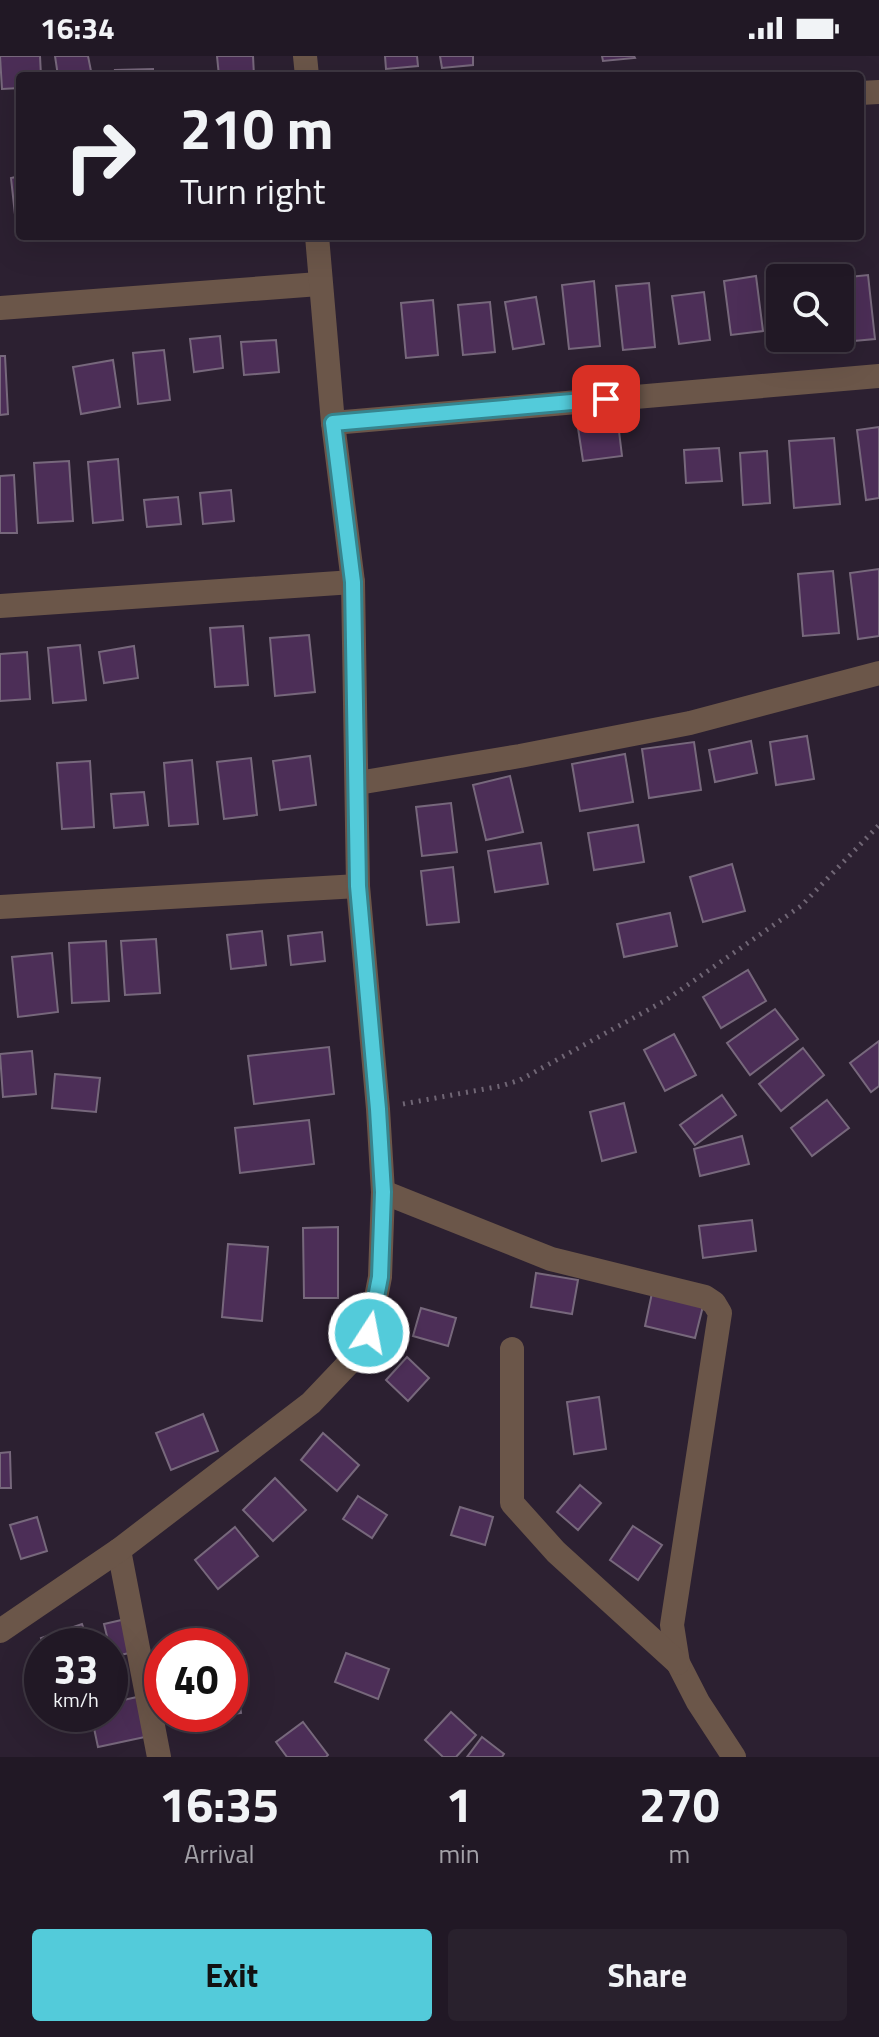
<!DOCTYPE html>
<html lang="en">
<head>
<meta charset="utf-8">
<style>
	body { margin:0; font-family:"Titillium Web",sans-serif; background:#29212d; color:#f1f3f6; height:100vh; display:flex; flex-direction:column; font-size:30px; white-space:nowrap }
	* { box-sizing:border-box; margin:0 }
	p { font-size:26px; color:#a2a0a7 }
	.icon { flex:none; width:44px; height:44px; fill:none; stroke:currentColor; stroke-width:2; stroke-linecap:round; stroke-linejoin:round }
	.map { position:relative; height:1701px; overflow:hidden }
	.details { display:flex; flex-direction:column; background:#211825; flex:1 }
	.details>* { flex:none }
	.guide { position:absolute; left:16px; top:16px; width:848px; height:168px; border-radius:8px; box-shadow:0 8px 32px #0002,0 0 0 2px #3e3742; background:#211825; color:#f1f3f6; overflow:hidden }
	.buttons { position:absolute; left:766px; top:208px; display:grid; gap:16px }
	.buttons a { display:grid; place-items:center; width:88px; height:88px; border-radius:8px; background:#211825; box-shadow:0 8px 32px #0002,0 0 0 2px #3e3742; font-size:40px }
	.speed { position:absolute; left:24px; top:1572px; display:flex; gap:16px; font-size:40px; font-weight:700; text-align:center }
	.speed>* { display:grid; place-content:center; width:104px; height:104px; border-radius:50%; background:#211825; box-shadow:0 8px 32px #0002,0 0 0 2px #3e3742; line-height:1 }
	.speed small { font-size:20px; font-weight:400 }
	.speed .limit { border:12px solid #d22; background:#fff; color:#111 }
	.pin { position:absolute; display:grid; place-items:center; width:68px; height:68px; color:#fff; margin:-34px; border-radius:16px; box-shadow:0 4px 12px #0006 }
	.me { position:absolute; width:88px; margin:-44px; rotate:11deg; stroke-linejoin:round; filter:drop-shadow(0 0 6px #0008) }
	.turn { display:flex; align-items:center; gap:28px; height:168px; padding:0 32px; font-size:36px }
	.turn .icon { width:104px; height:104px; stroke-width:2.5 }
	.turn b { display:block; font-size:56px; line-height:68px }
	.eta { display:flex; justify-content:space-evenly; align-items:center; height:136px; text-align:center }
	.eta b { font-size:48px; font-weight:700; line-height:56px }
	.button { display:flex; gap:16px; margin-top:auto; padding:16px 32px }
	.button a { flex:1; height:92px; border-radius:8px; background:#53cbda; color:#111; font-size:32px; font-weight:700; line-height:92px; text-align:center }
	.button a+a { background:#29212d; color:#f1f3f6 }
	.status { display:flex; justify-content:space-between; align-items:center; height:56px; padding:0 40px; background:#211825; direction:ltr }
	.status svg { height:22px; fill:currentColor }
	.map>svg:first-child { display:block }
	.building { fill:#4c2e57; stroke:#77687c; stroke-width:2 }
	.lines { fill:none; stroke-linecap:round; stroke-linejoin:round }
	.path { stroke:#706675; stroke-width:5; stroke-dasharray:2 6; stroke-linecap:butt }
	.minor { stroke:#6b5649; stroke-width:24 }
	.route-casing { stroke:#36848e; stroke-width:20 }
	.route { stroke:#53cbda; stroke-width:14 }
</style>
</head>
<body>
<div class="status"><b>16:34</b><svg viewBox="0 0 49 12"><path d="M0 12V9h3v3zM5 12V6h3v6zM10 12V3h3v9zM15 12V0h3v12zM26 1h20v11H26zM47 4h2v5h-2z"/></svg></div>
<div class="map">
<svg width="879" height="1701" viewBox="0 0 879 1701">
	<rect width="100%" height="100%" fill="#2c2031"/>
	<g class="building">
		<polygon points="0,0 40,0 41,20 20,20 20,32 2,33"/>
		<polygon points="55,0 88,0 92,20 58,20"/>
		<polygon points="217,0 253,0 254,20 219,20"/>
		<polygon points="385,0 417,0 418,10 386,13"/>
		<polygon points="440,0 473,0 473,9 442,12"/>
		<polygon points="602,0 634,0 635,2 603,5"/>
		<polygon points="153,13 153,20 116,20 115,14"/>
		<polygon points="20,120 20,177 17,177 11,122"/>
		<polygon points="809,217 810,222 780,222 780,232 779,221"/>
		<polygon points="868,219 875,283 843,286 840,222"/>
		<polygon points="756,220 763,275 731,279 724,225"/>
		<polygon points="594,225 600,290 569,293 562,229"/>
		<polygon points="649,227 655,291 623,294 616,230"/>
		<polygon points="704,236 710,284 679,288 672,240"/>
		<polygon points="536,241 544,288 513,293 505,246"/>
		<polygon points="433,244 438,299 406,302 401,247"/>
		<polygon points="490,246 495,296 463,299 458,249"/>
		<polygon points="220,280 223,312 194,316 190,283"/>
		<polygon points="276,284 279,316 244,319 241,286"/>
		<polygon points="164,294 170,344 138,348 133,297"/>
		<polygon points="0,300 5,300 8,358 0,359"/>
		<polygon points="113,304 120,351 81,358 73,311"/>
		<polygon points="618,367 622,400 583,405 578,372"/>
		<polygon points="879,371 879,442 866,444 857,374"/>
		<polygon points="834,382 840,448 794,452 789,385"/>
		<polygon points="719,392 722,425 686,427 684,394"/>
		<polygon points="767,395 770,447 743,449 740,397"/>
		<polygon points="118,403 123,464 93,467 88,406"/>
		<polygon points="69,405 73,465 38,467 34,407"/>
		<polygon points="14,419 17,477 0,477 0,420"/>
		<polygon points="231,434 234,465 203,468 200,437"/>
		<polygon points="178,441 181,468 147,471 144,444"/>
		<polygon points="879,513 879,580 858,583 850,517"/>
		<polygon points="833,515 839,577 803,580 798,518"/>
		<polygon points="243,570 248,629 215,631 210,572"/>
		<polygon points="309,579 315,636 275,640 270,582"/>
		<polygon points="80,589 86,644 53,647 48,592"/>
		<polygon points="134,590 138,622 104,627 99,596"/>
		<polygon points="27,596 30,643 0,645 0,598"/>
		<polygon points="807,680 814,723 776,729 770,686"/>
		<polygon points="751,685 757,717 715,726 709,694"/>
		<polygon points="694,686 701,734 649,742 642,693"/>
		<polygon points="625,698 633,746 580,755 572,708"/>
		<polygon points="310,700 316,749 280,754 273,705"/>
		<polygon points="251,702 257,759 224,763 217,706"/>
		<polygon points="192,704 198,768 169,770 164,707"/>
		<polygon points="90,705 94,771 62,773 57,707"/>
		<polygon points="510,720 523,776 486,784 473,729"/>
		<polygon points="144,736 148,769 114,772 111,738"/>
		<polygon points="451,747 457,796 422,800 416,751"/>
		<polygon points="638,769 644,806 594,814 588,777"/>
		<polygon points="541,787 548,828 495,836 488,795"/>
		<polygon points="732,808 745,855 703,866 690,821"/>
		<polygon points="453,811 459,866 427,869 421,815"/>
		<polygon points="670,857 677,890 624,901 617,868"/>
		<polygon points="262,875 266,909 231,913 227,879"/>
		<polygon points="322,876 325,905 291,909 288,880"/>
		<polygon points="156,883 160,937 125,939 121,885"/>
		<polygon points="106,885 109,945 72,947 69,887"/>
		<polygon points="52,897 58,956 18,961 12,901"/>
		<polygon points="748,914 766,945 721,972 703,941"/>
		<polygon points="775,953 798,983 750,1019 727,987"/>
		<polygon points="674,978 696,1019 665,1035 644,994"/>
		<polygon points="879,985 879,1030 871,1036 850,1007"/>
		<polygon points="329,991 334,1038 254,1048 248,1000"/>
		<polygon points="803,992 824,1019 781,1055 759,1028"/>
		<polygon points="32,995 36,1038 3,1041 0,998"/>
		<polygon points="55,1018 100,1022 96,1056 52,1052"/>
		<polygon points="722,1039 736,1059 695,1089 680,1069"/>
		<polygon points="827,1044 849,1072 812,1100 791,1072"/>
		<polygon points="624,1047 636,1096 602,1105 590,1056"/>
		<polygon points="309,1064 314,1108 240,1117 235,1072"/>
		<polygon points="742,1080 749,1108 700,1120 694,1093"/>
		<polygon points="752,1164 756,1195 703,1202 699,1170"/>
		<polygon points="338,1171 338,1242 304,1242 303,1172"/>
		<polygon points="228,1188 268,1191 262,1265 222,1261"/>
		<polygon points="536,1217 578,1224 572,1258 531,1251"/>
		<polygon points="652,1237 703,1250 695,1282 645,1270"/>
		<polygon points="421,1252 456,1262 448,1290 413,1280"/>
		<polygon points="407,1301 429,1322 408,1345 386,1324"/>
		<polygon points="599,1341 606,1393 574,1398 567,1346"/>
		<polygon points="203,1358 218,1395 171,1414 156,1377"/>
		<polygon points="323,1377 359,1409 337,1435 301,1404"/>
		<polygon points="10,1396 11,1432 0,1432 0,1397"/>
		<polygon points="275,1422 306,1454 273,1485 243,1454"/>
		<polygon points="580,1429 601,1447 578,1474 557,1456"/>
		<polygon points="358,1440 387,1459 372,1482 343,1463"/>
		<polygon points="460,1451 493,1461 485,1489 451,1479"/>
		<polygon points="37,1461 47,1495 21,1503 10,1469"/>
		<polygon points="633,1470 662,1489 638,1524 610,1504"/>
		<polygon points="235,1471 258,1500 218,1533 195,1504"/>
		<polygon points="139,1560 146,1593 112,1601 104,1568"/>
		<polygon points="82,1568 90,1590 44,1590 41,1582"/>
		<polygon points="346,1597 389,1613 378,1643 335,1626"/>
		<polygon points="236,1625 241,1657 201,1663 201,1658 230,1658 230,1626"/>
		<polygon points="137,1641 145,1681 98,1691 91,1658 110,1658 110,1647"/>
		<polygon points="451,1656 476,1679 456,1701 443,1701 425,1684"/>
		<polygon points="303,1666 328,1699 326,1701 287,1701 276,1686"/>
		<polygon points="482,1681 504,1698 502,1701 467,1701"/>
	</g>
	<g class="lines">
		<polyline class="path" points="403,1048 501,1030 520,1024 666,944 801,850 879,769"/>
		<g class="minor">
			<polyline points="305,0 307,20"/>
			<polyline points="860,37 879,36"/>
			<polyline points="0,252 319,228"/>
			<polyline points="333,367 879,320"/>
			<polyline points="0,550 353,526"/>
			<polyline points="358,727 520,700 690,667 879,617"/>
			<polyline points="0,851 358,830"/>
			<polyline points="383,1136 551,1203 705,1241 714,1247 720,1257 672,1569 678,1607 698,1646 734,1701"/>
			<polyline points="512,1293 512,1447 556,1496 678,1607"/>
			<polyline points="119,1494 159,1701"/>
			<polyline points="0,1575 119,1494 311,1347 349,1307 369,1277 380,1221 383,1136 378,1053 358,830 353,526 333,367 317,180"/>
		</g>
	</g>
	<g class="lines">
		<defs>
			<polyline id="route" points="369,1277 380,1221 383,1136 378,1053 358,830 353,526 333,367 606,343"/>
		</defs>
		<use href="#route" class="route-casing"/>
		<use href="#route" class="route"/>
	</g>
</svg>
<div class="buttons">
<a><svg class="icon" aria-label="search" viewBox="0 0 24 24"><circle cx="10" cy="10" r="6"/><path d="M15 15l6 6"/></svg></a>
</div>
<div class="speed"><div>33<small>km/h</small></div><div class="limit">40</div></div>
<div class="pin" style="left:606px;top:343px;background:#d93025"><svg class="icon" aria-label="arrive" viewBox="0 0 24 24"><path d="M6 21V4h12l-3 4 3 4H6"/></svg></div>
<svg class="me" style="left:369px;top:1277px" viewBox="-20 -20 40 40"><circle r="17" fill="#53cbda" stroke="#fff" stroke-width="3"/><path d="M0-11L8 9 0 5-8 9z" fill="#fff"/></svg>
<div class="guide">
<div class="turn"><svg class="icon" aria-label="right" viewBox="0 0 24 24"><path d="M7 20v-9h11M14 6l5 5-5 5"/></svg><div><b>210 m</b>Turn right</div></div>
</div>
</div>
<section class="details">
<div class="eta">
<div><b>16:35</b><p>Arrival</p></div>
<div><b>1</b><p>min</p></div>
<div><b>270</b><p>m</p></div>
</div>
<div class="button"><a>Exit</a><a>Share</a></div>
</section>
</body>
</html>
